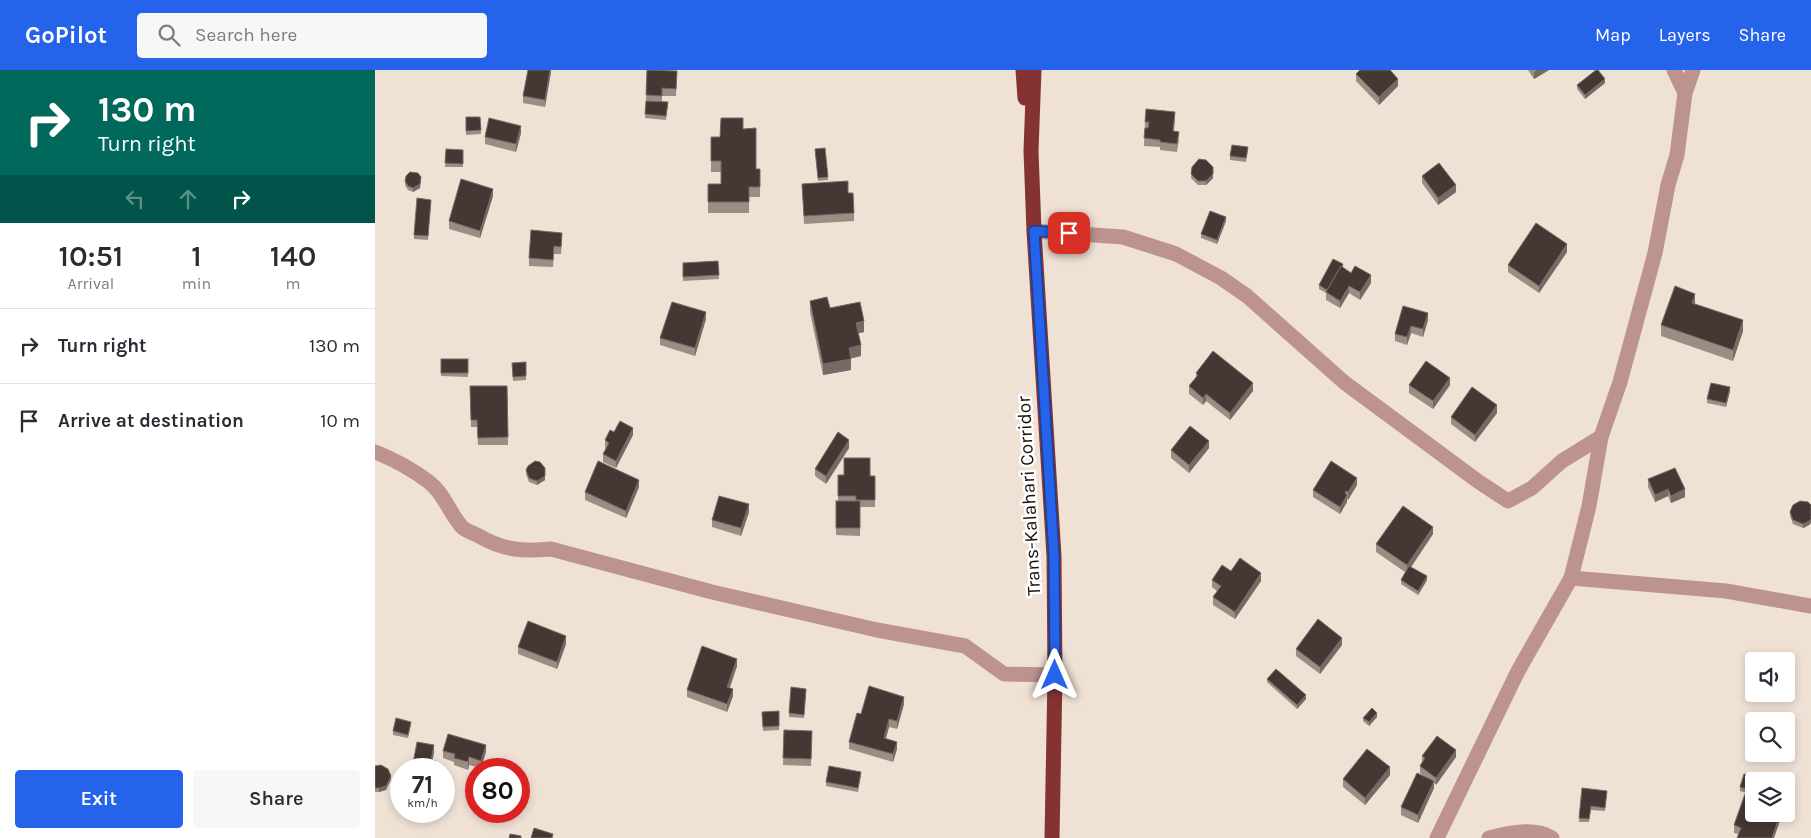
<!DOCTYPE html>
<html lang="en">
<head>
<meta charset="utf-8">
<style>
	body { margin:0; font-family:Karla,sans-serif; background:#f7f7f7; color:#2b2b33; height:100vh; display:flex; flex-direction:column; font-size:19px; white-space:nowrap }
	* { box-sizing:border-box; margin:0 }
	p { font-size:16px; color:#7c7c81 }
	.icon { flex:none; width:28px; height:28px; fill:none; stroke:currentColor; stroke-width:2; stroke-linecap:round; stroke-linejoin:round }
	.map { position:relative; flex:1; overflow:hidden }
	.sheet { display:flex; flex-direction:column; background:#fff; width:375px }
	.sheet>* { flex:none }
	.guide { background:#00695c; color:#fff; overflow:hidden }
	.controls { position:absolute; left:1370px; top:582px; display:grid; gap:10px }
	.controls a { display:grid; place-items:center; width:50px; height:50px; border-radius:5px; background:#fff; box-shadow:0 2px 8px #0003; font-size:25px }
	.speed { position:absolute; left:15px; top:688px; display:flex; gap:10px; font-size:25px; font-weight:700; text-align:center }
	.speed>* { display:grid; place-content:center; width:65px; height:65px; border-radius:50%; background:#fff; box-shadow:0 2px 8px #0003; line-height:1 }
	.speed small { font-size:12px; font-weight:400 }
	.speed .limit { border:8px solid #d22; background:#fff; color:#111 }
	.pin { position:absolute; display:grid; place-items:center; width:42px; height:42px; color:#fff; margin:-21px; border-radius:10px; box-shadow:0 2px 8px #0006 }
	.me { position:absolute; width:55px; margin:-28px; rotate:0deg; stroke-linejoin:round; filter:drop-shadow(0 0 4px #0008) }
	.turn { display:flex; align-items:center; gap:18px; height:105px; padding:0 15px; font-size:22px }
	.turn .icon { width:65px; height:65px; stroke-width:2.5 }
	.turn b { display:block; font-size:35px; line-height:42px }
	.lanes { display:flex; align-items:center; height:48px; padding:0 15px; background:#0003; justify-content:center; gap:25px; direction:ltr }
	.lanes .off { opacity:.35 }
	.eta { display:flex; justify-content:space-evenly; align-items:center; height:85px; text-align:center }
	.eta b { font-size:30px; font-weight:600; line-height:35px }
	.action { display:flex; gap:10px; margin-top:auto; padding:10px 15px }
	.action a { flex:1; height:58px; border-radius:5px; background:#2563eb; color:#fff; font-size:20px; font-weight:600; line-height:58px; text-align:center }
	.action a+a { background:#f7f7f7; color:#2b2b33 }
	ul { padding:0; list-style:none }
	li { display:flex; align-items:center; gap:15px; height:75px; padding:0 15px; border-top:1px solid #e1e1e2 }
	li div { flex:1 }
	li b { display:block; font-size:19px }
	li em { font-style:normal }
	header { display:flex; align-items:center; gap:30px; box-sizing:border-box; height:70px; padding:0 25px; background:#2563eb; color:#fff }
	header strong { font-size:24px }
	nav { display:flex; gap:28px; margin-inline-start:auto; font-size:18px }
	.search { width:350px; height:45px; background:#f7f7f7; display:flex; align-items:center; gap:12px; box-sizing:border-box; padding:0 18px; border-radius:5px; color:#7c7c81; font-size:19px }
	main { display:flex; flex:1; min-height:0 }
	.map>svg:first-child { display:block }
	.lines { fill:none; stroke-linecap:round; stroke-linejoin:round }
	.street { stroke:#bd9390; stroke-width:15 }
	.highway { stroke:#853332; stroke-width:15 }
	.wall { fill:#9b8c84 }
	.shaded-wall { fill:#796964 }
	.building { fill:#463634; stroke:#796964 }
	.route-casing { stroke:#184099; stroke-width:12 }
	.route { stroke:#2563eb; stroke-width:9 }
	.labels { text-anchor:middle; stroke-width:5; stroke-linejoin:round; paint-order:stroke }
	.street-label { font-size:19px; fill:#16110d; stroke:#fff }
</style>
</head>
<body>
<header>
<strong>GoPilot</strong>
<div class="search"><svg class="icon" aria-label="search" viewBox="0 0 24 24"><circle cx="10" cy="10" r="6"/><path d="M15 15l6 6"/></svg>Search here</div>
<nav><a>Map</a><a>Layers</a><a>Share</a></nav>
</header>
<main>
<section class="sheet">
<div class="guide">
<div class="turn"><svg class="icon" aria-label="right" viewBox="0 0 24 24"><path d="M7 20v-9h11M14 6l5 5-5 5"/></svg><div><b>130 m</b>Turn right</div></div>
<div class="lanes"><svg class="icon off" aria-label="left" viewBox="0 0 24 24"><path d="M17 20v-9H6M10 6l-5 5 5 5"/></svg><svg class="icon off" aria-label="ahead" viewBox="0 0 24 24"><path d="M12 20V5M6 11l6-6 6 6"/></svg><svg class="icon" aria-label="right" viewBox="0 0 24 24"><path d="M7 20v-9h11M14 6l5 5-5 5"/></svg></div>
</div>
<div class="eta">
<div><b>10:51</b><p>Arrival</p></div>
<div><b>1</b><p>min</p></div>
<div><b>140</b><p>m</p></div>
</div>
<ul>
<li><svg class="icon" aria-label="right" viewBox="0 0 24 24"><path d="M7 20v-9h11M14 6l5 5-5 5"/></svg><div><b>Turn right</b></div><em>130 m</em></li>
<li><svg class="icon" aria-label="arrive" viewBox="0 0 24 24"><path d="M6 21V4h12l-3 4 3 4H6"/></svg><div><b>Arrive at destination</b></div><em>10 m</em></li>
</ul>
<div class="action"><a>Exit</a><a>Share</a></div>
</section>
<div class="map">
<svg width="1436" height="768" viewBox="0 0 1436 768">
	<rect width="100%" height="100%" fill="#f0e1d5"/>
	<g class="lines">
		<g class="street">
			<polyline points="1299,0 1310,23"/>
			<polyline points="659,161 748,167 801,184 846,208 872,226 970,313 1104,412 1133,431 1157,418 1187,391 1226,367"/>
			<path d="M0 382C18 389 38 400 54 412 70 424 75 445 88 458 92 461 98 463 102 465 128 480 147 482 176 479L337 522 502 560 590 576 629 604 680 605"/>
			<polyline points="1196,508 1351,521 1436,536"/>
			<polyline points="1062,768 1143,601 1196,508 1214,436 1226,367 1245,312 1280,183 1293,115 1302,85 1310,23 1318,0"/>
			<path d="M1114 768C1133 763 1160 757 1177 768"/>
		</g>
		<g class="highway">
			<polyline points="648,0 650,28"/>
			<polyline points="659,0 656,81 659,161 679,486 680,605 677,768"/>
		</g>
	</g>
	<g class="wall">
		<polygon points="176,0 170,37 148,33 148,26"/>
		<polygon points="272,0 302,1 301,26 287,26 287,32 293,32 291,50 270,48 271,31"/>
		<polygon points="1153,0 1174,0 1159,9"/>
		<polygon points="981,4 1023,16 1004,35 981,11"/>
		<polygon points="1230,13 1210,29 1202,19 1202,15"/>
		<polygon points="91,47 105,47 106,64 91,65"/>
		<polygon points="800,49 799,61 804,70 802,82 785,80 785,77 769,76 770,52"/>
		<polygon points="368,59 381,99 385,99 385,127 374,127 374,143 333,143 333,114 346,114 346,102 336,102 336,67 345,67"/>
		<polygon points="146,63 141,82 110,74 110,67"/>
		<polygon points="71,79 88,80 88,97 70,97"/>
		<polygon points="440,79 453,107 453,110 443,111"/>
		<polygon points="873,81 871,92 855,90 855,86"/>
		<polygon points="817,97 838,97 838,108 831,115 823,115 816,108"/>
		<polygon points="1047,106 1081,122 1063,135 1047,113"/>
		<polygon points="46,110 45,118 38,122 33,120 30,115 30,111"/>
		<polygon points="427,114 473,123 479,143 479,151 429,154"/>
		<polygon points="118,126 105,168 74,159 74,151"/>
		<polygon points="56,130 53,170 39,169 39,165"/>
		<polygon points="851,151 842,174 826,168 826,164"/>
		<polygon points="187,170 186,184 179,184 178,197 154,196 154,188"/>
		<polygon points="1192,182 1164,223 1133,202 1133,195"/>
		<polygon points="343,191 344,209 308,211 308,193"/>
		<polygon points="968,198 996,213 985,230 974,223 965,238 951,230 951,223 944,219 944,215"/>
		<polygon points="435,231 455,238 489,262 483,263 486,286 476,288 476,300 448,305 435,242"/>
		<polygon points="1028,236 1053,250 1048,267 1036,263 1032,275 1020,271 1020,264"/>
		<polygon points="331,249 320,286 285,275 285,268"/>
		<polygon points="1286,255 1368,261 1358,291 1286,266"/>
		<polygon points="66,289 93,289 93,307 66,306"/>
		<polygon points="151,292 151,310 138,311 137,293"/>
		<polygon points="821,303 878,321 855,350 831,331 828,335 814,324 814,316 821,307"/>
		<polygon points="1034,315 1075,315 1058,339 1034,323"/>
		<polygon points="95,316 132,316 133,375 103,375 102,357 96,357"/>
		<polygon points="1355,321 1351,337 1332,333 1332,329"/>
		<polygon points="1122,343 1100,372 1076,354 1076,347"/>
		<polygon points="239,362 258,365 241,398 228,392 228,384 231,379 230,378 230,370"/>
		<polygon points="474,378 451,414 440,406 440,399"/>
		<polygon points="834,378 814,403 796,388 796,380"/>
		<polygon points="151,400 170,410 162,415 154,412 151,404"/>
		<polygon points="463,405 500,406 500,437 485,437 485,466 461,465 461,431 463,431"/>
		<polygon points="1273,409 1310,427 1296,433 1293,426 1280,432 1273,417"/>
		<polygon points="982,415 973,430 972,429 972,432 965,444 938,427 938,420"/>
		<polygon points="264,417 251,448 210,430 210,422"/>
		<polygon points="1436,435 1436,453 1434,455 1428,458 1418,454 1415,446 1415,442"/>
		<polygon points="374,442 366,466 337,457 337,450"/>
		<polygon points="1058,464 1036,497 1052,510 1043,525 1026,514 1026,510 1030,502 1001,482 1001,474"/>
		<polygon points="856,501 886,511 860,549 838,535 838,527 842,521 837,517 837,510"/>
		<polygon points="191,574 182,599 143,584 143,577"/>
		<polygon points="967,575 945,604 921,586 921,579"/>
		<polygon points="362,596 355,618 358,626 352,642 312,627 312,620"/>
		<polygon points="892,609 931,629 922,639 892,612"/>
		<polygon points="431,619 429,648 414,647 414,643"/>
		<polygon points="529,634 522,659 514,657 511,668 522,679 518,692 474,679 474,672 486,644"/>
		<polygon points="387,642 404,656 404,660 388,661"/>
		<polygon points="1002,647 994,656 988,651 988,648"/>
		<polygon points="36,655 33,668 18,665 18,661"/>
		<polygon points="409,660 437,669 436,696 408,695"/>
		<polygon points="68,681 111,682 106,698 94,695 93,700 79,695 79,692 68,688"/>
		<polygon points="1047,686 1081,687 1061,715 1059,713 1059,718 1043,753 1026,745 1026,737 1050,707 1045,703 1045,696 1047,692"/>
		<polygon points="0,696 16,709 11,720 4,722 0,722"/>
		<polygon points="486,705 483,722 451,716 451,712"/>
		<polygon points="1015,705 990,735 968,717 968,709"/>
		<polygon points="1379,711 1379,725 1365,721 1365,717"/>
		<polygon points="1232,721 1230,741 1216,740 1214,752 1204,752 1204,748"/>
		<polygon points="1407,744 1407,745 1364,764 1359,763 1359,755"/>
	</g>
	<g class="shaded-wall">
		<polygon points="175,0 176,0 176,2 170,37 170,30"/>
		<polygon points="1162,0 1174,0 1159,9 1159,2"/>
		<polygon points="1023,9 1023,16 1004,35 1004,27"/>
		<polygon points="1230,9 1230,13 1210,29 1210,25"/>
		<polygon points="146,56 146,63 141,82 141,74"/>
		<polygon points="838,104 838,108 831,115 831,111"/>
		<polygon points="46,107 45,118 38,122 38,118"/>
		<polygon points="1081,115 1081,122 1063,135 1063,128"/>
		<polygon points="118,119 118,126 105,168 105,161"/>
		<polygon points="851,147 851,151 842,174 842,170"/>
		<polygon points="1192,174 1192,182 1164,223 1164,216"/>
		<polygon points="996,205 996,213 985,230 985,222"/>
		<polygon points="974,216 974,223 965,238 965,231"/>
		<polygon points="1320,224 1320,234 1317,233"/>
		<polygon points="331,242 331,249 320,286 320,278"/>
		<polygon points="1053,243 1053,250 1048,267 1048,259"/>
		<polygon points="1368,250 1368,261 1358,291 1358,280"/>
		<polygon points="489,251 489,262 481,264 481,253"/>
		<polygon points="1036,256 1036,263 1032,275 1032,267"/>
		<polygon points="486,275 486,286 474,289 474,278"/>
		<polygon points="476,289 476,300 448,305 448,294"/>
		<polygon points="1075,308 1075,315 1058,339 1058,331"/>
		<polygon points="878,313 878,321 855,350 855,343"/>
		<polygon points="1355,317 1355,321 1351,337 1351,333"/>
		<polygon points="831,324 831,331 828,335 828,328"/>
		<polygon points="1122,335 1122,343 1100,372 1100,365"/>
		<polygon points="258,358 258,365 241,398 241,391"/>
		<polygon points="474,370 474,378 451,414 451,406"/>
		<polygon points="834,371 834,378 814,403 814,395"/>
		<polygon points="170,402 170,410 162,415 162,411"/>
		<polygon points="982,408 982,415 973,430 973,422"/>
		<polygon points="264,410 264,417 251,448 251,441"/>
		<polygon points="1293,419 1293,426 1280,432 1280,425"/>
		<polygon points="1310,419 1310,427 1296,433 1296,426"/>
		<polygon points="971,421 971,427 972,425 972,432 965,444 965,437"/>
		<polygon points="374,434 374,442 366,466 366,458"/>
		<polygon points="1436,449 1436,453 1434,455 1428,458 1428,454"/>
		<polygon points="1058,457 1058,464 1032,503 1032,495"/>
		<polygon points="886,503 886,511 860,549 860,542"/>
		<polygon points="1052,506 1052,510 1043,525 1043,521"/>
		<polygon points="191,566 191,574 182,599 182,592"/>
		<polygon points="967,568 967,575 945,604 945,597"/>
		<polygon points="362,589 362,596 352,624 352,617"/>
		<polygon points="358,619 358,626 352,642 352,634"/>
		<polygon points="931,625 931,629 922,639 922,635"/>
		<polygon points="529,627 529,634 522,659 522,651"/>
		<polygon points="1002,643 1002,647 994,656 994,652"/>
		<polygon points="514,649 514,657 509,675 509,668"/>
		<polygon points="522,672 522,679 518,692 518,684"/>
		<polygon points="59,675 59,683 56,697 56,690"/>
		<polygon points="111,675 111,682 106,698 106,691"/>
		<polygon points="1081,680 1081,687 1061,715 1061,708"/>
		<polygon points="94,687 94,695 93,700 93,692"/>
		<polygon points="1015,697 1015,705 990,735 990,728"/>
		<polygon points="16,706 16,709 11,720 4,722 4,718"/>
		<polygon points="1059,711 1059,718 1043,753 1043,745"/>
		<polygon points="1405,744 1407,744 1407,745 1399,768 1397,768"/>
	</g>
	<g class="building">
		<polygon points="153,0 175,0 170,30 148,26"/>
		<polygon points="272,0 302,1 301,19 287,18 287,26 271,25"/>
		<polygon points="985,0 1015,0 1023,9 1004,27 981,4"/>
		<polygon points="1221,0 1223,0 1230,9 1210,25 1202,15"/>
		<polygon points="271,31 293,32 291,46 270,44"/>
		<polygon points="771,39 800,42 798,61 804,62 802,74 785,72 785,70 769,68 770,58 773,58 774,52 770,52"/>
		<polygon points="91,47 105,47 106,60 91,61"/>
		<polygon points="114,48 146,56 141,74 110,67"/>
		<polygon points="346,48 368,48 368,59 381,58 381,99 385,99 385,117 374,117 374,132 333,132 333,114 346,114 346,91 336,91 336,67 345,67"/>
		<polygon points="857,75 873,77 871,88 855,86"/>
		<polygon points="450,78 453,107 443,108 440,79"/>
		<polygon points="71,79 88,80 88,94 70,93"/>
		<polygon points="824,89 831,90 838,97 838,104 831,111 823,111 816,104 817,97"/>
		<polygon points="1064,93 1081,115 1063,128 1047,106"/>
		<polygon points="35,102 43,103 46,107 45,114 38,118 33,116 30,111 31,106"/>
		<polygon points="86,109 118,119 105,161 74,151"/>
		<polygon points="473,111 473,123 478,123 479,143 429,146 427,114"/>
		<polygon points="42,128 56,130 53,166 39,165"/>
		<polygon points="835,141 851,147 842,170 826,164"/>
		<polygon points="1161,153 1192,174 1164,216 1133,195"/>
		<polygon points="156,160 187,163 186,177 179,176 178,190 154,188"/>
		<polygon points="958,189 968,194 967,197 966,196 952,220 944,215"/>
		<polygon points="343,191 344,205 308,207 308,193"/>
		<polygon points="966,196 976,203 980,196 996,205 985,222 974,216 965,231 951,222"/>
		<polygon points="1300,216 1320,224 1317,233 1368,250 1358,280 1286,255"/>
		<polygon points="452,227 455,238 485,232 489,251 481,253 486,275 474,278 476,289 448,294 435,231"/>
		<polygon points="297,232 331,242 320,278 285,268"/>
		<polygon points="1028,236 1053,243 1048,259 1036,256 1032,267 1020,264"/>
		<polygon points="838,281 878,313 855,343 831,324 828,328 814,316 823,305 821,303"/>
		<rect x="66" y="289" width="27" height="14"/>
		<polygon points="1051,291 1075,308 1058,331 1034,315"/>
		<polygon points="151,292 151,306 138,307 137,293"/>
		<polygon points="1336,313 1355,317 1351,333 1332,329"/>
		<polygon points="95,316 132,316 133,367 103,368 102,350 96,350"/>
		<polygon points="1097,317 1122,335 1100,365 1076,347"/>
		<polygon points="245,351 258,358 241,391 228,384 234,373 230,370 235,360 239,362"/>
		<polygon points="815,356 834,371 814,395 796,380"/>
		<polygon points="463,362 474,370 451,406 440,399"/>
		<polygon points="469,388 495,388 495,406 500,406 500,430 481,430 481,426 463,426 463,405 469,405"/>
		<polygon points="160,391 165,392 170,398 170,406 162,411 154,408 151,400 153,396"/>
		<polygon points="223,391 264,410 251,441 210,422"/>
		<polygon points="956,391 982,408 973,422 971,421 970,423 972,425 965,437 938,420"/>
		<polygon points="1300,398 1310,419 1296,426 1293,419 1280,425 1273,409"/>
		<polygon points="344,426 374,434 366,458 337,450"/>
		<rect x="461" y="431" width="24" height="27"/>
		<polygon points="1425,431 1433,432 1436,435 1436,449 1434,451 1428,454 1418,450 1415,442 1418,435"/>
		<polygon points="1028,436 1058,457 1032,495 1001,474"/>
		<polygon points="865,488 886,503 860,542 838,527 846,516 837,510 847,495 856,501"/>
		<polygon points="1034,496 1052,506 1043,521 1026,510"/>
		<polygon points="943,549 967,568 945,597 921,579"/>
		<polygon points="153,551 191,566 182,592 143,577"/>
		<polygon points="327,576 362,589 352,617 358,619 352,634 312,620"/>
		<polygon points="901,599 931,625 922,635 892,609"/>
		<polygon points="494,616 529,627 522,651 514,649 509,668 522,672 518,684 474,672 482,643 486,644"/>
		<polygon points="416,617 431,619 429,645 414,643"/>
		<polygon points="997,638 1002,643 994,652 988,648"/>
		<polygon points="404,641 404,656 388,657 387,642"/>
		<polygon points="21,648 36,652 33,665 18,661"/>
		<polygon points="409,660 437,661 436,689 408,688"/>
		<polygon points="73,664 111,675 106,691 94,687 93,692 79,688 80,684 68,681"/>
		<polygon points="1062,666 1081,680 1061,708 1045,696 1050,688 1047,686"/>
		<polygon points="42,672 59,675 56,690 61,691 60,699 37,699"/>
		<polygon points="992,679 1015,697 990,728 968,709"/>
		<polygon points="6,695 13,699 16,706 11,716 4,718 0,718 0,696"/>
		<polygon points="454,696 486,702 483,718 451,712"/>
		<polygon points="1042,703 1059,711 1043,745 1026,737"/>
		<polygon points="1369,704 1392,710 1392,711 1379,711 1379,721 1365,717"/>
		<polygon points="1207,718 1232,721 1230,738 1216,736 1214,749 1204,748"/>
		<polygon points="1370,724 1379,727 1379,744 1405,744 1397,768 1362,768 1366,758 1359,755"/>
		<polygon points="159,758 178,764 177,768 156,768"/>
		<polygon points="135,764 146,766 146,768 134,768"/>
	</g>
	<g class="lines">
		<defs>
			<polyline id="route" points="680,605 679,486 659,161 694,163"/>
		</defs>
		<use href="#route" class="route-casing"/>
		<use href="#route" class="route"/>
	</g>
	<g class="labels">
		<g class="street-label">
			<text transform="translate(653 426) rotate(-93)" y="7">Trans-Kalahari Corridor</text>
		</g>
	</g>
</svg>
<div class="controls">
<a><svg class="icon" aria-label="sound" viewBox="0 0 24 24"><path d="M4 9h4l5-4v14l-5-4H4zM17 9q2 3 0 6"/></svg></a>
<a><svg class="icon" aria-label="search" viewBox="0 0 24 24"><circle cx="10" cy="10" r="6"/><path d="M15 15l6 6"/></svg></a>
<a><svg class="icon" aria-label="layers" viewBox="0 0 24 24"><path d="M12 4l9 5-9 5-9-5zM3 14l9 5 9-5"/></svg></a>
</div>
<div class="speed"><div>71<small>km/h</small></div><div class="limit">80</div></div>
<div class="pin" style="left:694px;top:163px;background:#d93025"><svg class="icon" aria-label="arrive" viewBox="0 0 24 24"><path d="M6 21V4h12l-3 4 3 4H6"/></svg></div>
<svg class="me" style="left:680px;top:605px" viewBox="-20 -20 40 40"><path d="M0-17L14 15 0 8-14 15z" fill="#2563eb" stroke="#fff" stroke-width="4"/></svg>
</div>
</main>
</body>
</html>
